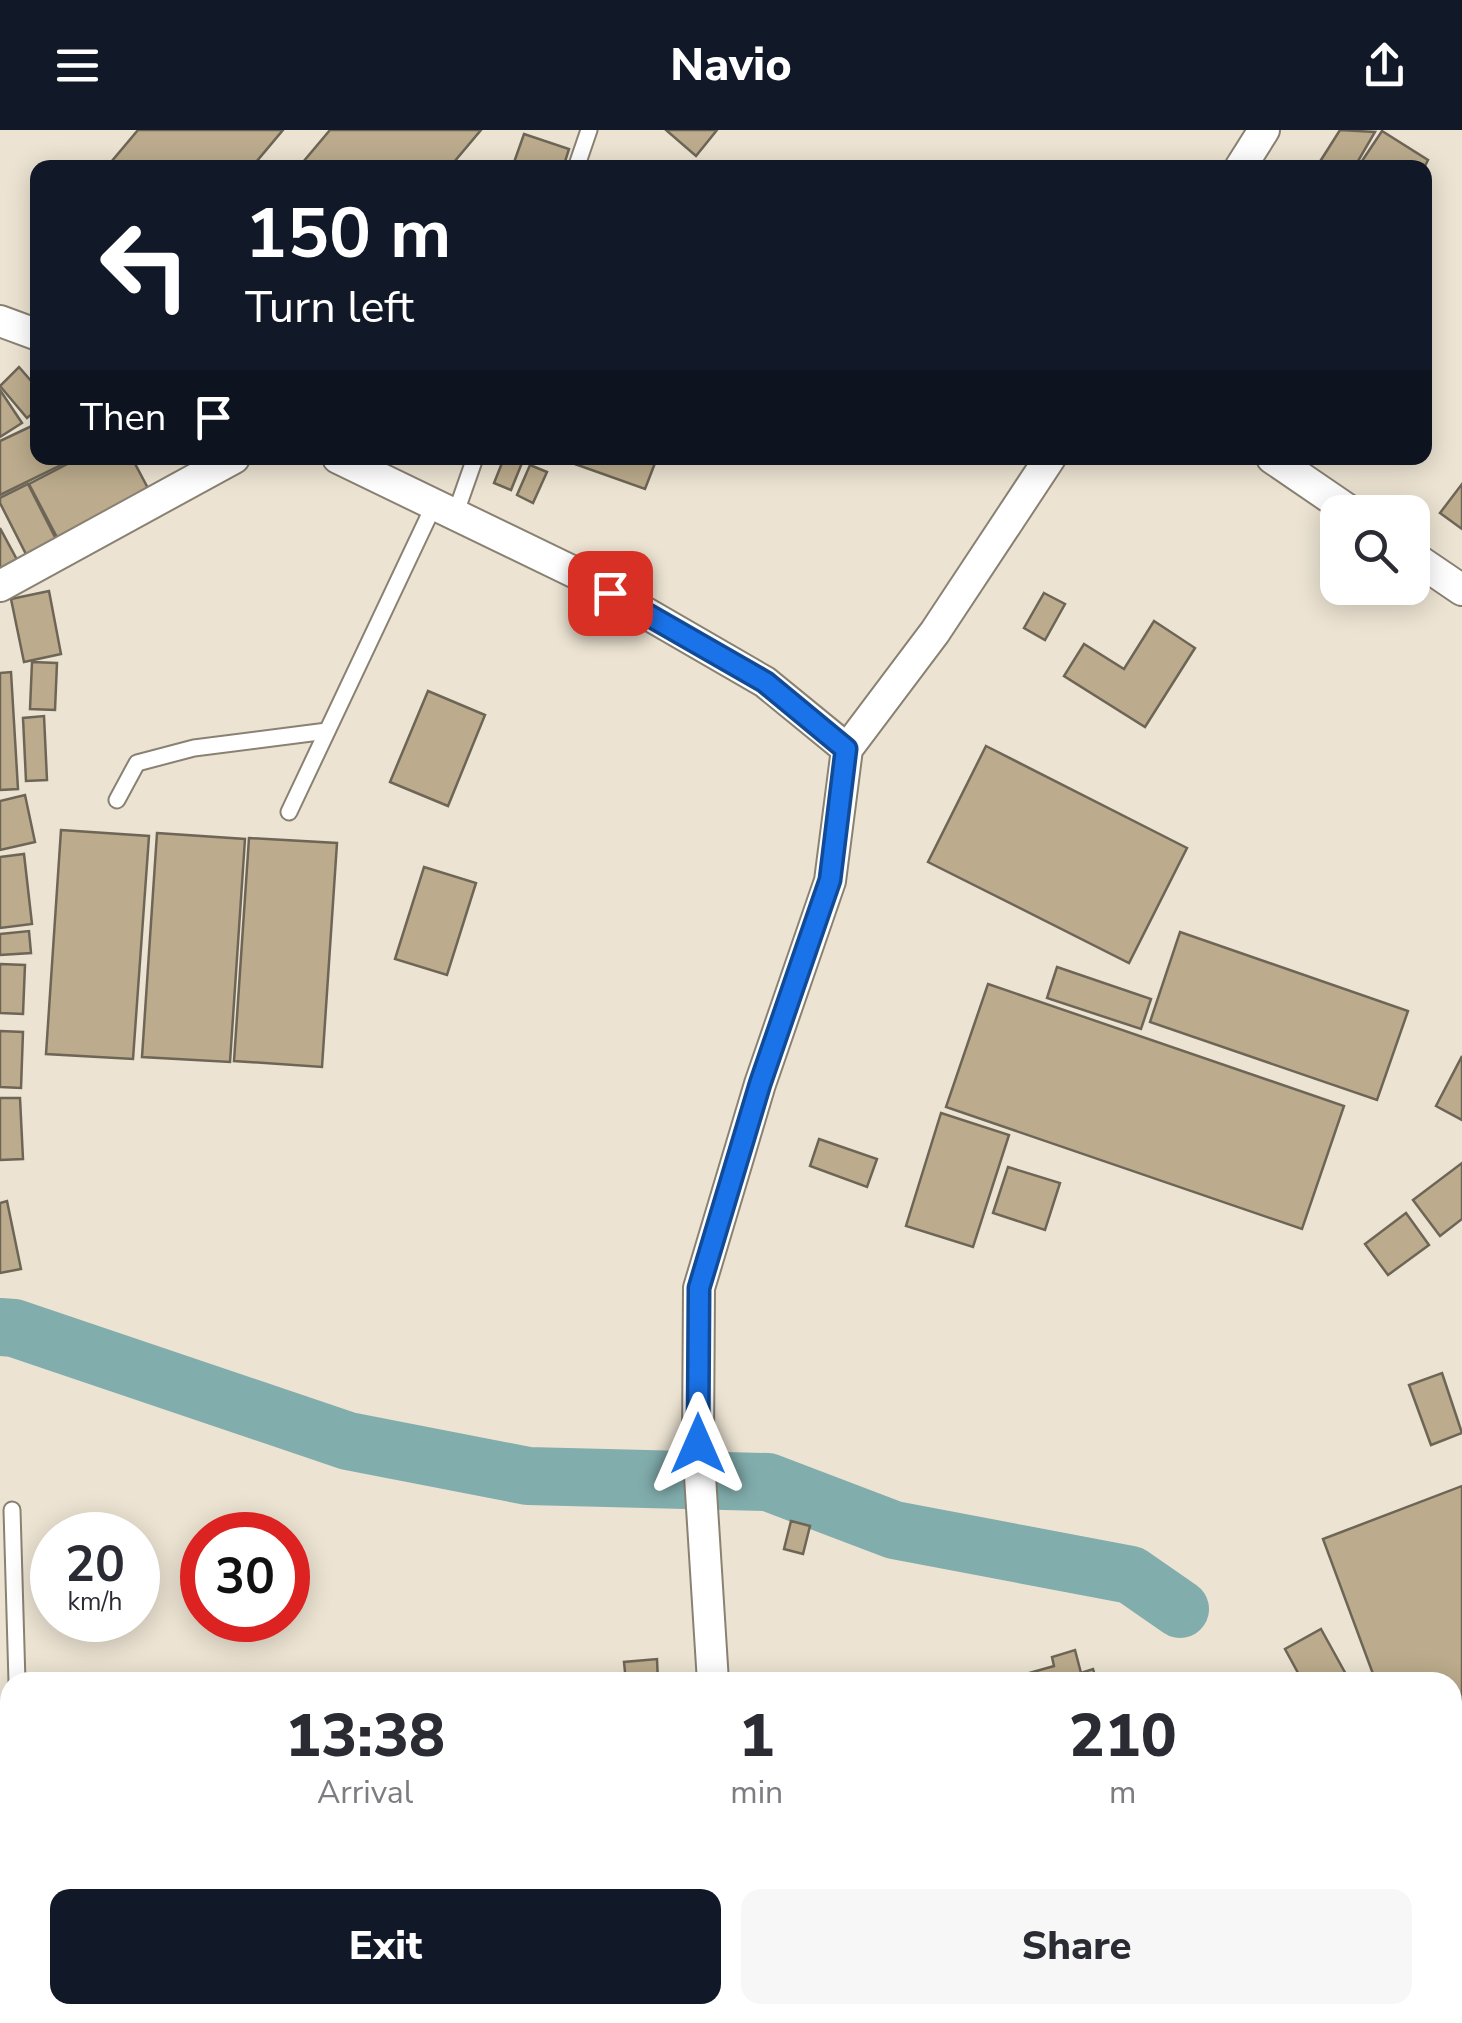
<!DOCTYPE html>
<html lang="en">
<head>
<meta charset="utf-8">
<style>
	body { margin:0; font-family:"Nunito Sans",sans-serif; background:#f7f7f7; color:#2b2b33; height:100vh; display:flex; flex-direction:column; font-size:38px; white-space:nowrap }
	* { box-sizing:border-box; margin:0 }
	p { font-size:32px; color:#7c7c81 }
	.icon { flex:none; width:55px; height:55px; fill:none; stroke:currentColor; stroke-width:2; stroke-linecap:round; stroke-linejoin:round }
	.map { position:relative; flex:1; overflow:hidden }
	.drawer { position:absolute; left:0px; top:1542px; width:1462px; height:352px; display:flex; flex-direction:column; background:#fff; border-radius:30px 30px 0 0; box-shadow:0 5px 25px #0003 }
	.drawer>* { flex:none }
	.guide { position:absolute; left:30px; top:30px; width:1402px; height:305px; border-radius:20px; box-shadow:0 5px 25px #0003; background:#111827; color:#fff; overflow:hidden }
	.buttons { position:absolute; left:1320px; top:365px; display:grid; gap:20px }
	.buttons a { display:grid; place-items:center; width:110px; height:110px; border-radius:20px; background:#fff; box-shadow:0 5px 25px #0003; font-size:50px }
	.speed { position:absolute; left:30px; top:1382px; display:flex; gap:20px; font-size:50px; font-weight:700; text-align:center }
	.speed>* { display:grid; place-content:center; width:130px; height:130px; border-radius:50%; background:#fff; box-shadow:0 5px 25px #0003; line-height:1 }
	.speed small { font-size:25px; font-weight:400 }
	.speed .limit { border:15px solid #d22; background:#fff; color:#111 }
	.pin { position:absolute; display:grid; place-items:center; width:85px; height:85px; color:#fff; margin:-42px; border-radius:20px; box-shadow:0 5px 15px #0006 }
	.me { position:absolute; width:110px; margin:-55px; rotate:0deg; stroke-linejoin:round; filter:drop-shadow(0 0 8px #0008) }
	.turn { display:flex; align-items:center; gap:35px; height:210px; padding:0 50px; font-size:45px }
	.turn .icon { width:130px; height:130px; stroke-width:2.5 }
	.turn b { display:block; font-size:70px; line-height:85px }
	.then { display:flex; align-items:center; height:95px; padding:0 50px; background:#0003; gap:20px; font-size:38px }
	.eta { display:flex; justify-content:space-evenly; align-items:center; height:170px; text-align:center }
	.eta b { font-size:60px; font-weight:800; line-height:70px }
	.primary-button { display:flex; gap:20px; margin-top:auto; padding:20px 50px }
	.primary-button a { flex:1; height:115px; border-radius:20px; background:#111827; color:#fff; font-size:40px; font-weight:800; line-height:115px; text-align:center }
	.primary-button a+a { background:#f7f7f7; color:#2b2b33 }
	header { display:flex; justify-content:space-between; align-items:center; height:130px; padding:0 50px; background:#111827; color:#fff; font-size:45px; font-weight:800 }
	.map>svg:first-child { display:block }
	.lines { fill:none; stroke-linecap:round; stroke-linejoin:round }
	.river { stroke:#82adad; stroke-width:58 }
	.building { fill:#bcac8d; stroke:#6d6556; stroke-width:2.5 }
	.lane-casing { stroke:#898172; stroke-width:19 }
	.street-casing { stroke:#898172; stroke-width:34 }
	.lane { stroke:#fff; stroke-width:15 }
	.street { stroke:#fff; stroke-width:30 }
	.route-casing { stroke:#114b97; stroke-width:25 }
	.route { stroke:#1a73e8; stroke-width:18 }
</style>
</head>
<body>
<header><svg class="icon" aria-label="menu" viewBox="0 0 24 24"><path d="M4 6h16M4 12h16M4 18h16"/></svg>Navio<svg class="icon" aria-label="share" viewBox="0 0 24 24"><path d="M12 15V3M7 8l5-5 5 5M5 13v7h14v-7"/></svg></header>
<div class="map">
<svg width="1462" height="1893" viewBox="0 0 1462 1893">
	<rect width="100%" height="100%" fill="#ece3d2"/>
	<g class="lines">
		<polyline class="river" points="0,1197 14,1198 348,1311 528,1346 768,1352 894,1400 1131,1445 1180,1479"/>
	</g>
	<g class="building">
		<polygon points="138,0 283,0 251,38 106,38"/>
		<polygon points="330,0 481,0 449,38 298,38"/>
		<polygon points="666,0 717,0 696,26"/>
		<polygon points="1340,0 1375,2 1354,38 1333,38 1321,30"/>
		<polygon points="1382,1 1428,30 1424,38 1372,38 1362,31"/>
		<polygon points="524,4 569,19 563,38 512,38"/>
		<polygon points="19,237 38,259 38,279 27,288 0,256"/>
		<polygon points="0,260 22,293 0,307"/>
		<polygon points="38,293 38,328 60,328 63,334 0,365 0,311"/>
		<polygon points="79,328 132,328 151,364 60,413 29,354"/>
		<polygon points="504,328 524,328 511,360 494,353"/>
		<polygon points="558,328 657,328 645,359"/>
		<polygon points="530,335 547,342 533,373 517,365"/>
		<polygon points="28,354 59,415 29,430 0,373 0,368"/>
		<polygon points="1462,354 1462,399 1440,383"/>
		<polygon points="0,398 22,439 0,451"/>
		<polygon points="49,461 61,524 24,532 11,469"/>
		<polygon points="1044,463 1065,474 1045,510 1024,498"/>
		<polygon points="1154,491 1195,518 1145,597 1064,546 1084,514 1124,539"/>
		<polygon points="32,532 57,533 55,580 30,579"/>
		<polygon points="11,542 18,659 0,660 0,543"/>
		<polygon points="428,561 485,585 448,676 390,652"/>
		<polygon points="44,586 47,650 26,651 23,588"/>
		<polygon points="986,616 1187,718 1129,833 928,732"/>
		<polygon points="25,665 35,712 0,720 0,671"/>
		<polygon points="61,700 149,706 133,929 46,924"/>
		<polygon points="157,703 245,709 230,932 142,927"/>
		<polygon points="249,708 337,713 322,937 234,931"/>
		<polygon points="24,724 32,794 0,798 0,727"/>
		<polygon points="424,737 476,753 447,845 395,829"/>
		<polygon points="29,801 31,823 0,825 0,804"/>
		<polygon points="1180,802 1408,881 1377,970 1150,892"/>
		<polygon points="0,834 25,835 23,884 0,883"/>
		<polygon points="1057,837 1151,869 1141,899 1047,868"/>
		<polygon points="988,854 1344,976 1302,1099 946,977"/>
		<polygon points="0,901 23,902 21,958 0,957"/>
		<polygon points="1462,926 1462,990 1436,976"/>
		<polygon points="0,968 20,968 23,1029 0,1030"/>
		<polygon points="941,983 1009,1005 973,1117 906,1096"/>
		<polygon points="819,1009 877,1029 867,1057 810,1036"/>
		<polygon points="1462,1033 1462,1089 1440,1106 1413,1070"/>
		<polygon points="1008,1037 1060,1053 1045,1100 993,1083"/>
		<polygon points="7,1071 21,1139 0,1143 0,1073"/>
		<polygon points="1406,1083 1429,1115 1388,1145 1365,1114"/>
		<polygon points="1442,1243 1462,1303 1431,1315 1409,1255"/>
		<polygon points="1462,1356 1462,1594 1452,1598 1452,1552 1376,1552 1323,1409"/>
		<polygon points="791,1391 810,1396 803,1424 784,1419"/>
		<polygon points="1321,1499 1348,1548 1339,1552 1303,1552 1285,1519"/>
		<polygon points="1075,1520 1081,1543 1093,1539 1097,1552 1025,1552 1022,1545 1054,1536 1052,1527"/>
		<polygon points="657,1529 658,1552 626,1552 624,1532"/>
		<polygon points="0,1804 10,1811 10,1817 0,1831"/>
		<polygon points="610,1885 657,1885 658,1893 611,1893"/>
		<polygon points="913,1885 1018,1885 976,1893 914,1893"/>
	</g>
	<g class="lines">
		<defs>
			<g id="lane">
				<polyline points="576,38 589,0"/>
				<polyline points="455,385 475,328"/>
				<polyline points="117,670 137,633 194,618 327,601"/>
				<polyline points="289,682 434,375"/>
				<polyline points="12,1380 17,1552"/>
				<polyline points="0,1780 10,1772"/>
				<polyline points="0,1853 10,1859"/>
				<polyline points="38,1885 38,1893"/>
			</g>
			<g id="street">
				<polyline points="1240,38 1264,0"/>
				<polyline points="0,191 38,205"/>
				<polyline points="338,328 580,445 765,552 847,619"/>
				<polyline points="1272,328 1351,382"/>
				<polyline points="1412,426 1462,460"/>
				<polyline points="0,456 234,328"/>
				<polyline points="713,1552 698,1314 699,1158 760,954 830,751 847,619 935,502 1050,328"/>
				<polyline points="736,1885 737,1893"/>
			</g>
		</defs>
		<use href="#lane" class="lane-casing"/>
		<use href="#street" class="street-casing"/>
		<use href="#lane" class="lane"/>
		<use href="#street" class="street"/>
	</g>
	<g class="lines">
		<defs>
			<polyline id="route" points="610,463 765,552 846,619 830,750 760,954 699,1158 698,1314"/>
		</defs>
		<use href="#route" class="route-casing"/>
		<use href="#route" class="route"/>
	</g>
</svg>
<div class="buttons">
<a><svg class="icon" aria-label="search" viewBox="0 0 24 24"><circle cx="10" cy="10" r="6"/><path d="M15 15l6 6"/></svg></a>
</div>
<div class="speed"><div>20<small>km/h</small></div><div class="limit">30</div></div>
<div class="pin" style="left:610px;top:463px;background:#d93025"><svg class="icon" aria-label="arrive" viewBox="0 0 24 24"><path d="M6 21V4h12l-3 4 3 4H6"/></svg></div>
<svg class="me" style="left:698px;top:1314px" viewBox="-20 -20 40 40"><path d="M0-17L14 15 0 8-14 15z" fill="#1a73e8" stroke="#fff" stroke-width="4"/></svg>
<div class="guide">
<div class="turn"><svg class="icon" aria-label="left" viewBox="0 0 24 24"><path d="M17 20v-9H6M10 6l-5 5 5 5"/></svg><div><b>150 m</b>Turn left</div></div>
<div class="then">Then<svg class="icon" aria-label="arrive" viewBox="0 0 24 24"><path d="M6 21V4h12l-3 4 3 4H6"/></svg></div>
</div>
<section class="drawer">
<div class="eta">
<div><b>13:38</b><p>Arrival</p></div>
<div><b>1</b><p>min</p></div>
<div><b>210</b><p>m</p></div>
</div>
<div class="primary-button"><a>Exit</a><a>Share</a></div>
</section>
</div>
</body>
</html>
